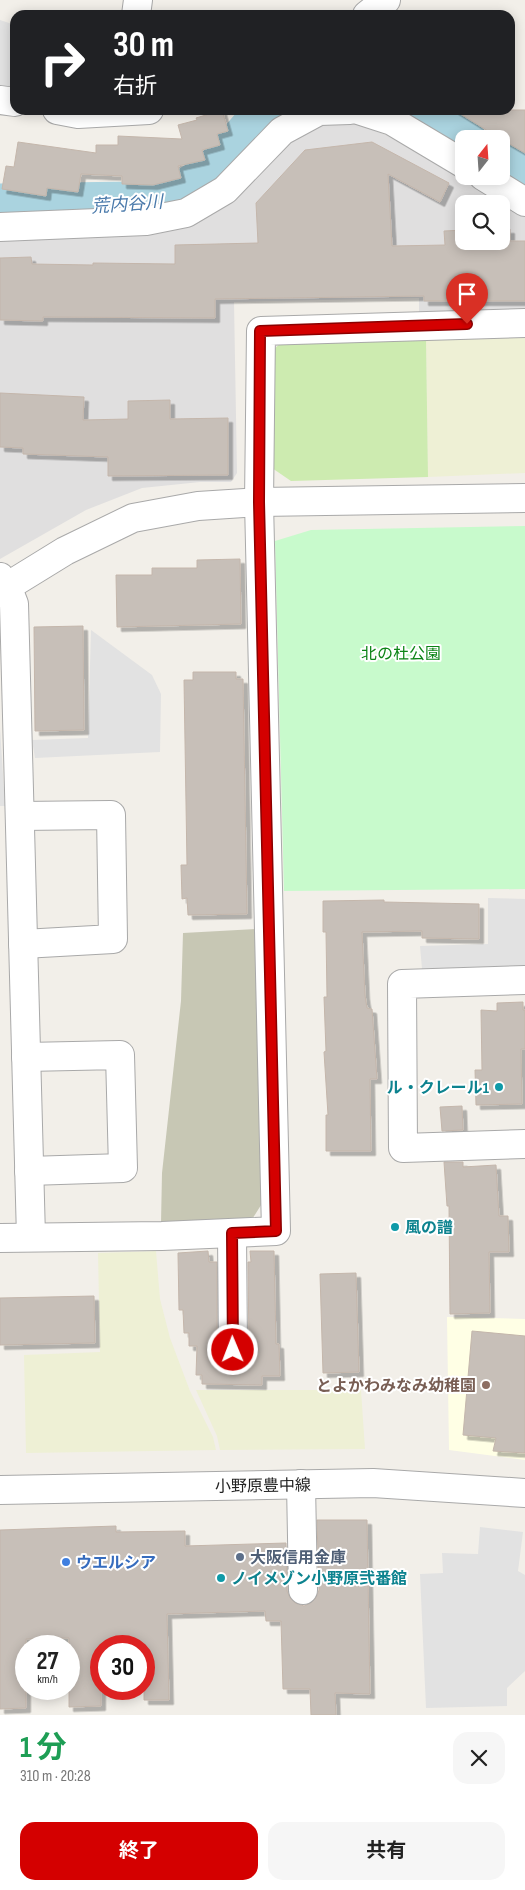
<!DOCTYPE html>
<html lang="ja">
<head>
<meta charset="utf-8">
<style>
	body { margin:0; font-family:"Sofia Sans Condensed","Noto Sans JP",sans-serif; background:#f6f6f6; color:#222; height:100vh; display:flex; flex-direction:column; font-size:19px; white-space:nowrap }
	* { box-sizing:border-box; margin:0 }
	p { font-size:16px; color:#767676 }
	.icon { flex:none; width:28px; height:28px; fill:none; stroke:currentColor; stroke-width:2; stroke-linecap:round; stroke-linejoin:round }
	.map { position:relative; height:1715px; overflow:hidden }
	.side { display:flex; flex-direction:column; background:#fff; flex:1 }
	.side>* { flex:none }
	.guide { position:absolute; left:10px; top:10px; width:505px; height:105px; border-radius:15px; box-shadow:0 2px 12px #0003; background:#202124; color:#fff; overflow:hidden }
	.needle { width:32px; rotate:17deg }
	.buttons { position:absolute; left:455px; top:130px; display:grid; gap:10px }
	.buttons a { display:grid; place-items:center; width:55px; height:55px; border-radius:10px; background:#fff; box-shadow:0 2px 12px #0003; font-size:25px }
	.speed { position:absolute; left:15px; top:1635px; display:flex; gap:10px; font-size:25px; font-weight:700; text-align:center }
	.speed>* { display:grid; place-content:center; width:65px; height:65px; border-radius:50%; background:#fff; box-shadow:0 2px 12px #0003; line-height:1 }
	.speed small { font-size:12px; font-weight:400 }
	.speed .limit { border:8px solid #d22; background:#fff; color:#111 }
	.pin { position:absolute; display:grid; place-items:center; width:42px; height:42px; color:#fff; margin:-51px -21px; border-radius:50% 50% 50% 0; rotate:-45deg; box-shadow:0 0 5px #0007 }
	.pin .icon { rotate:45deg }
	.me { position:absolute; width:55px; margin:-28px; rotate:359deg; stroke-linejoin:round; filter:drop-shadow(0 0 4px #0008) }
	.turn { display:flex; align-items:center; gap:18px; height:105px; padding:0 20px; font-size:22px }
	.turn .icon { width:65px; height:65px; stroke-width:2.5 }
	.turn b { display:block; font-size:35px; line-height:42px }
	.round { display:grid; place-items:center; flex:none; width:52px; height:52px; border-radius:15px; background:#f6f6f6 }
	.headline { display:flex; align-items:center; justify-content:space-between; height:85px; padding:0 20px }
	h1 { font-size:30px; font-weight:700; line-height:38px; color:#1e9e55 }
	.primary-button { display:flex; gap:10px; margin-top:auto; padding:10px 20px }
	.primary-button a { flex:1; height:58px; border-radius:15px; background:#d40000; color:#fff; font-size:20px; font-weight:700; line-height:58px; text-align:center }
	.primary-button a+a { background:#f6f6f6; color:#222 }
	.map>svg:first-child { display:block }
	.residential { fill:#e0dfdf; fill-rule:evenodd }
	.education { fill:#ffffe5 }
	.construction { fill:#c7c7b4 }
	.farmland { fill:#eef0d5 }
	.grass { fill:#cdebb0 }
	.park { fill:#c8facc }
	.parking { fill:#e2e2e2 }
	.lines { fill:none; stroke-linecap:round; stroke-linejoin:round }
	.river { stroke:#aad3df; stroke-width:49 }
	.building { fill:#c7bfb8; stroke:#c4b6ab; filter:url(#shadow) }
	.minor-casing { stroke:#a9a9a9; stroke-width:30 }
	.minor { stroke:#fff; stroke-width:28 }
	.route-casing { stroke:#8a0000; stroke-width:12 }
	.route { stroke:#d40000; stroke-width:9 }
	.culture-dot { fill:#0f9aa8; stroke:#fff; stroke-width:2 }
	.education-dot { fill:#8d6e63; stroke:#fff; stroke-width:2 }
	.service-dot { fill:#5c6f8a; stroke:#fff; stroke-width:2 }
	.shop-dot { fill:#3f7fe0; stroke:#fff; stroke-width:2 }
	.labels { text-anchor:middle; stroke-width:4; stroke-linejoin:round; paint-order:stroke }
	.park-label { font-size:16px; fill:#0c8416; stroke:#fff }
	.culture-label { font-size:16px; font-weight:bold; fill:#0d838f; stroke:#fff; text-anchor:start }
	.education-label { font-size:16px; font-weight:bold; fill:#785e54; stroke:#fff; text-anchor:end }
	.street-label { font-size:16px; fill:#222; stroke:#fff }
	.service-label { font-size:16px; font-weight:bold; fill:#4e5e75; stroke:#fff; text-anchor:start }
	.shop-label { font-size:16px; font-weight:bold; fill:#366cbe; stroke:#fff; text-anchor:start }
	.water-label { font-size:18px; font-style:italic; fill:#4a7aab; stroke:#fff }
</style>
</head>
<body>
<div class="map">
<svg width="525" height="1715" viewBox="0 0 525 1715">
	<defs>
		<filter id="shadow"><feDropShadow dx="4.5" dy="4.5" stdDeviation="0" flood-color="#0004"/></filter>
	</defs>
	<rect width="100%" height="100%" fill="#f2efe9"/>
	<path class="residential" d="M327 122 356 123 386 135 525 215V310L419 312V298L234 302 237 473 231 482H200L142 488 86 510 0 559V238L192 221 237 197 289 136ZM464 204H501V241H464Z"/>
	<polygon class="education" points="447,1317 525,1319 525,1460 449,1450"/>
	<polygon class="construction" points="258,929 268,1194 251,1221 161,1223 162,1173 181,1001 183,933"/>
	<g class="farmland">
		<polygon points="426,338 525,338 525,473 428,477"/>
		<polygon points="156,1251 160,1299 170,1338 190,1391 213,1437 216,1450 26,1453 24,1355 100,1352 98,1253"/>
		<polygon points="196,1390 361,1390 365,1449 220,1450 217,1436"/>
	</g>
	<polygon class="grass" points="426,338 428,477 291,481 272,468 272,351 284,340"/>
	<polygon class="park" points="525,526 525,889 284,891 275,541 311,530"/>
	<g class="parking">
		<polygon points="0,20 15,25 15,91 0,88"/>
		<polygon points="91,630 152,675 161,694 160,752 35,758 32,740 88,738"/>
		<polygon points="0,728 5,806 0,806"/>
		<polygon points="488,898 525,899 525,967 422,969 420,946 488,944"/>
		<polygon points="480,1527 523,1532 518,1571 525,1575 525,1671 507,1688 507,1706 426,1708 420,1574 443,1573 442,1553 478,1554"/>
	</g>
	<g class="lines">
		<g class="river">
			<polyline points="407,110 464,144"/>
			<polyline points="501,166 525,180"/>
			<polyline points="0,208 130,206 176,200 215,175 265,117 277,110"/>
		</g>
	</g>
	<g class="building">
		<polygon points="222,110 228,131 217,134 220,145 202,150 205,160 178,166 181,178 153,185 122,184 122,176 81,174 78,192 47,188 46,196 2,189 6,166 14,167 18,142 96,153 96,145 118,145 118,136 182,139 178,125 197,120 196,118"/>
		<polygon points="454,110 525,110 525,153 501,139"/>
		<polygon points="372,142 449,183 440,202 388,174 392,246 445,245 444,231 464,230 464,241 501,241 501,229 510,229 510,241 525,241 525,301 424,301 424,296 215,299 215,318 43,317 43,321 0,320 0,258 31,257 32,264 93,265 93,263 175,264 175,245 258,243 256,203 305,150"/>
		<polygon points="0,393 84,397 83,420 128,419 128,401 170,400 170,419 228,418 228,475 108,476 108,457 23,454 23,448 0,447"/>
		<polygon points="240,559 241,624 117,627 116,575 152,575 152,568 197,568 197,560"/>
		<polygon points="83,626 84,730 35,731 34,627"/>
		<polygon points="193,672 236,672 236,679 243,679 247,914 188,915 187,898 182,899 181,865 187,865 184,680 193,680"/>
		<polygon points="384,900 384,902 479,904 479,939 422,938 422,931 362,932 365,995 367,1008 372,1009 377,1079 370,1079 371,1151 326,1151 326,1115 328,1115 324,1052 326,1051 324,997 327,997 326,932 323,932 323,901"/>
		<polygon points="523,1002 523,1010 525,1010 525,1049 521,1049 522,1104 476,1105 475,1070 482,1070 481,1010 497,1011 497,1003"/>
		<polygon points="462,1106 463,1130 442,1131 440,1107"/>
		<polygon points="444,1162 463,1162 463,1167 496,1165 499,1216 508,1216 509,1252 489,1252 490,1313 450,1314 449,1206 447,1206"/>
		<polygon points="208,1251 209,1262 217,1262 217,1351 220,1358 225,1363 234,1366 241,1363 246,1358 249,1350 248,1262 251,1262 250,1251 274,1251 276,1344 279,1344 280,1376 262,1376 262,1385 202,1384 202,1375 196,1375 197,1346 189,1346 189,1333 184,1333 183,1310 179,1310 178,1253"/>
		<polygon points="356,1273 359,1372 323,1373 320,1274"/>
		<polygon points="94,1296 95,1343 0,1345 0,1298"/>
		<polygon points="472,1331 525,1336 525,1453 493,1451 496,1438 463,1435"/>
		<polygon points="317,1520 367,1520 370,1694 335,1693 336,1715 311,1715 310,1689 283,1689 281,1621 266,1621 265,1611 167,1614 169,1700 144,1700 144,1646 101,1646 101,1706 69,1707 69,1638 26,1639 26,1708 0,1709 0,1530 116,1526 116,1532 185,1531 185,1546 286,1543 287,1591 290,1598 295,1603 304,1606 311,1603 316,1598 319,1590"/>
	</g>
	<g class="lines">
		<defs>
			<g id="minor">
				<polyline points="136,15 138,0"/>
				<polyline points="367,15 386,0"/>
				<polyline points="0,100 15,102"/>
				<polyline points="57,110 78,114 149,110"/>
				<polyline points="358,110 392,121 464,164"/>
				<polyline points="483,176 525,202"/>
				<polyline points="0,227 146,221 186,213 225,190 282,131 319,111 350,110"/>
				<polyline points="0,577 7,586 14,604 31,1237"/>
				<polyline points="0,591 65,551 133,518 198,506 259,502 525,498"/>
				<polyline points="20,816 111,815 113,939 23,944"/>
				<polyline points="525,980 402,984 403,1148 525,1144"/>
				<polyline points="26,1057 120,1055 123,1168 29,1171"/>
				<polyline points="232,1233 233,1350"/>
				<polyline points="0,1238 162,1236 276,1231 259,502 261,331 525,323"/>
				<polyline points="301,1484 303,1590"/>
				<polyline points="0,1490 373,1483 525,1493"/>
			</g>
		</defs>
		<use href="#minor" class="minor-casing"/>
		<use href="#minor" class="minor"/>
	</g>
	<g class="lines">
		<defs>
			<polyline id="route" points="233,1350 232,1233 276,1231 259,502 260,331 467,324"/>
		</defs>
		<use href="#route" class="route-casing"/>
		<use href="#route" class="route"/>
	</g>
	<g class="culture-dot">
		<circle cx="499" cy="1087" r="5"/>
		<circle cx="395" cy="1227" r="5"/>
		<circle cx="221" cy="1578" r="5"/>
	</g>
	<circle class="education-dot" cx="486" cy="1385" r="5"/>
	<circle class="service-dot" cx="240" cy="1557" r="5"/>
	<circle class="shop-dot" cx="66" cy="1562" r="5"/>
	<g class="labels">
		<g class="park-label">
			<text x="401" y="659">北の杜公園</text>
		</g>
		<g class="culture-label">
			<text x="489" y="1093" text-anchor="end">ル・クレール1</text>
			<text x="405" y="1233">風の譜</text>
			<text x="231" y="1584">ノイメゾン小野原弐番館</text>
		</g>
		<g class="education-label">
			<text x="476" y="1391">とよかわみなみ幼稚園</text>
		</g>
		<g class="street-label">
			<text transform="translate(263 1485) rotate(-1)" y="6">小野原豊中線</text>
		</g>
		<g class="service-label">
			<text x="250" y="1563">大阪信用金庫</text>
		</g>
		<g class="shop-label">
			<text x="76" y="1568">ウエルシア</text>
		</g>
		<g class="water-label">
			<text transform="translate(127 204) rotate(-4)" y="6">荒内谷川</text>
		</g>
	</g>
</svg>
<div class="buttons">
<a><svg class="needle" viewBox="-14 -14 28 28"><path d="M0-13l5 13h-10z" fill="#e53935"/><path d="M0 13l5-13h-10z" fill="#767676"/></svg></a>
<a><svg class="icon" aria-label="search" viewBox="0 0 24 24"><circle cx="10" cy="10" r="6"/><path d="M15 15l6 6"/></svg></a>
</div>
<div class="speed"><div>27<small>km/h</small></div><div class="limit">30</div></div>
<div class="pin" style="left:467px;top:324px;background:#d93025"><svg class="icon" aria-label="arrive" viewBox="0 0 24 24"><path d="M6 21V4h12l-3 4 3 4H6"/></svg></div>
<svg class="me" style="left:233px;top:1350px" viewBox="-20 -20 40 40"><circle r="17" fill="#d40000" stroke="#fff" stroke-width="3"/><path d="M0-11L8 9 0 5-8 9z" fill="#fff"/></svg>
<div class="guide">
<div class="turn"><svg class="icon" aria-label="right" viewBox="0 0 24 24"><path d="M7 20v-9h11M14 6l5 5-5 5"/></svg><div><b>30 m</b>右折</div></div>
</div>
</div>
<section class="side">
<div class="headline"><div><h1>1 分</h1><p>310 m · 20:28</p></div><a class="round"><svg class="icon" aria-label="close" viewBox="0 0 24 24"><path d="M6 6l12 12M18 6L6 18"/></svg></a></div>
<div class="primary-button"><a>終了</a><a>共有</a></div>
</section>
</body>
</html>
